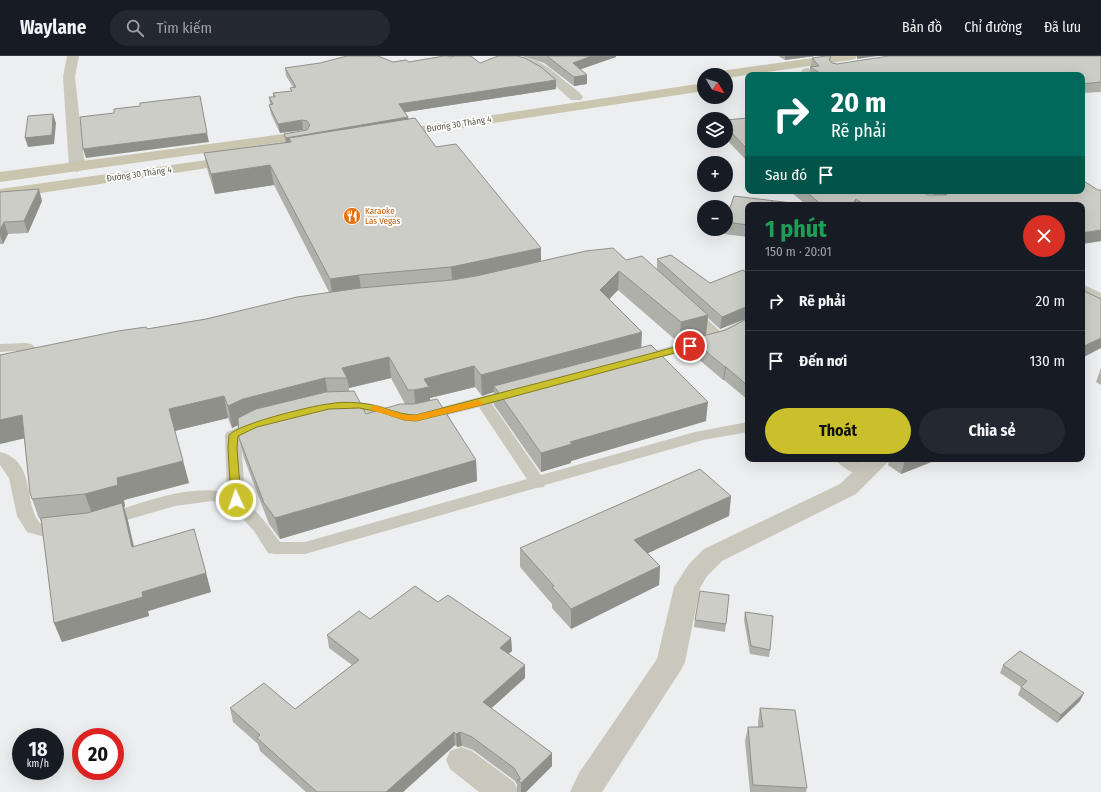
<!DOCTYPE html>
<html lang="vi">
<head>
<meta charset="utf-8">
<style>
	body { margin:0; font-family:"Fira Sans Condensed",sans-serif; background:#242831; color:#f1f3f6; height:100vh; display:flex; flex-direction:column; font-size:15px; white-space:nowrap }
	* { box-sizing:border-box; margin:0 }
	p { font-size:13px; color:#9ea1a6 }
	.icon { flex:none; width:22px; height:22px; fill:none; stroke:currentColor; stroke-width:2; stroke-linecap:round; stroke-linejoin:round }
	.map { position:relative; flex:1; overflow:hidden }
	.drawer { position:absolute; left:745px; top:146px; width:340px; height:260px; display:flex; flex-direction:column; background:#171b24; border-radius:8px; box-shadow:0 4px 16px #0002 }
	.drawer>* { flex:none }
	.banner { position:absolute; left:745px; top:16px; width:340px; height:122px; border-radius:8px; box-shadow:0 4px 16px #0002; background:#00695c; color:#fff; overflow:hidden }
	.needle { width:26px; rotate:128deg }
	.buttons { position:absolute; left:697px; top:12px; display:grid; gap:8px }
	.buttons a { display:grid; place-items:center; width:36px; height:36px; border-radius:50%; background:#171b24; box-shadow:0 4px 16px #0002; font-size:20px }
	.speed { position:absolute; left:12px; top:672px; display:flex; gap:8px; font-size:20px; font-weight:700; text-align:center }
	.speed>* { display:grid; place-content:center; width:52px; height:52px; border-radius:50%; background:#171b24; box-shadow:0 4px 16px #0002; line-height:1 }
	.speed small { font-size:10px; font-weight:400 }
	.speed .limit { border:6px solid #d22; background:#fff; color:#111 }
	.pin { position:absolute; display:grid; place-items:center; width:34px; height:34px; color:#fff; margin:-17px; border:2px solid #fff; border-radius:50%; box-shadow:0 1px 4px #0007 }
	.me { position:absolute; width:44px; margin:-22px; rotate:357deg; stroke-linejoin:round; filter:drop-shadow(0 0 3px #0008) }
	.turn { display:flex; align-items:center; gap:14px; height:84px; padding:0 20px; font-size:18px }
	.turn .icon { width:52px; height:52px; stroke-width:2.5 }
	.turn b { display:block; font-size:28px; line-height:34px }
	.then { display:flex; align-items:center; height:38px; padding:0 20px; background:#0003; gap:8px; font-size:15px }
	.round { display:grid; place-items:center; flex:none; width:42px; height:42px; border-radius:21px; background:#242831 }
	.summary { display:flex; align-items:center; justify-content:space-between; height:68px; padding:0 20px }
	h1 { font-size:24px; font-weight:700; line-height:30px; color:#1e9e55 }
	.primary-button { display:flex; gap:8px; margin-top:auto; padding:8px 20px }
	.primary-button a { flex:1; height:46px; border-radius:24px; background:#cac02b; color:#111; font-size:16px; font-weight:700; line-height:46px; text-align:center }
	.primary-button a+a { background:#242831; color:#f1f3f6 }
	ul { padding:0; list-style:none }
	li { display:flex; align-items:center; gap:12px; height:60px; padding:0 20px; border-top:1px solid #363941 }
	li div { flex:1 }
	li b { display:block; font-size:15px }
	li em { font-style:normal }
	header { display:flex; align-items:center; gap:24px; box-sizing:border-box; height:56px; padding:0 20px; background:#171b24; border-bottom:1px solid #363941 }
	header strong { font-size:19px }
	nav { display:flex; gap:22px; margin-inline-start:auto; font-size:14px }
	.search { width:280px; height:36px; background:#242831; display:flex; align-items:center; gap:10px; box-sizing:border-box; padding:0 14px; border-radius:22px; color:#9ea1a6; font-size:15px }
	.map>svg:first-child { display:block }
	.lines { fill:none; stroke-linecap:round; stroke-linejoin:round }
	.lane { fill:#cac8bc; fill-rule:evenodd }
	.street { fill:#cac8bc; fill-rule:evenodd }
	.primary { fill:#c9c5ae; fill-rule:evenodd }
	.wall { fill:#b0b0ab; fill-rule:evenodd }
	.shaded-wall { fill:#90908b }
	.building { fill:#cdcdc7; stroke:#90908b }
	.route { fill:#cac02b; stroke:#837d1c }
	.slow { fill:#f59e0b }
	.labels { text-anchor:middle; stroke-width:3.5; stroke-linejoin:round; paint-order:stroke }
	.far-street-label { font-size:9px; fill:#575547; stroke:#fff }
	.far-food-label { font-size:9px; fill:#c56008; stroke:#fff; text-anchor:start }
</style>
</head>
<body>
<header>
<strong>Waylane</strong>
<div class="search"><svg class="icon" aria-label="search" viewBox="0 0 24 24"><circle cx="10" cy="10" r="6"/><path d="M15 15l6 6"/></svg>Tìm kiếm</div>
<nav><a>Bản đồ</a><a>Chỉ đường</a><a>Đã lưu</a></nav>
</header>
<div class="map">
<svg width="1101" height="736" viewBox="0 0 1101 736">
	<rect width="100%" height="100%" fill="#eceeef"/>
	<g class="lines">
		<g class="lane">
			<polygon points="691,252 696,253 720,275 748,262 748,272 724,285 640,307 635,306 633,303 635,300 709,280 684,256 686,253"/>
			<path d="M26 287 31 288 44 298 52 299 54 302 52 305C32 310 36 300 23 296 17 294 6 296 0 296V288Z"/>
			<path d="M516 332 521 334 524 337 521 340 492 348 541 419 695 376 748 366V376L703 384 545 429 544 431 536 432 305 498H275L268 497 254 475 230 449 212 445 175 450 106 470 100 468 97 464 100 460C139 448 185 428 227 436L225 379 227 376 253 365 259 363 265 365 267 368 265 371 241 381 245 443 266 467 280 486H305L527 423 479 351 424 365 418 363 416 360 418 357Z"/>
			<path d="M340 345C363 345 385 350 407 357L409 360 407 363 401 365 371 357 334 353 332 350 334 347Z"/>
			<path d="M0 396C37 405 23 449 40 467 50 471 60 464 70 467L73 471 70 475 45 481 27 476 17 460 9 422 0 409Z"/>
			<path d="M835 403C849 403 865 403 873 416L871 420C870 420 865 421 865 421 858 421 838 409 835 403Z"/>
		</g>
		<g class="street">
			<polygon points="67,0 79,0 75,21 85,111 82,114 77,116 72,114 69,111 63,21"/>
			<path d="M501 0C533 0 542 5 566 26 572 31 579 35 583 41L581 44H571L542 18 526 9 503 3Z"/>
			<polygon points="807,12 811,13 816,19 803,19 801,16 803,13"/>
			<polygon points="1082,228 1101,237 1101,250 1082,241"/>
			<polygon points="866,403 891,403 856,438 722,505 707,520 700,532 685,606 681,614 602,736 570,736 579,717 657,603 674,531 689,508 704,493 840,428"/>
			<polygon points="461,691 472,695 514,726 519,736 479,736 450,713 446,704 450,695"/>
		</g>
		<g class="primary">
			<polygon points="826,0 857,0 855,3 851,4 726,22 726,19 715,19 717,16 721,15"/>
			<polygon points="704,27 704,35 395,82 390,81 388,78 390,75 395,74"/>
			<polygon points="313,74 318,75 320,78 318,81 0,126 0,116"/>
			<polygon points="236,100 241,101 243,104 241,107 0,143 0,133"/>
		</g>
	</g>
	<g class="wall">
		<polygon points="522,0 616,0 616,1 580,13 587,19 587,28 574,30 544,7"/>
		<polygon points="778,0 815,0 785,4"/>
		<polygon points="831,0 830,5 832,7 837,8 1101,0 1101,36 1082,37 1082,19 809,19 812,2"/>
		<path d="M450 1 480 7 556 24V33L405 56 409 63 436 91 541 205 626 204 657 213V203L710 227 748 217V262L720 273 708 262 706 279 726 274 748 262V344L724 324H723L690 296 691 283 679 287 618 234 609 243 641 291 706 365 571 405V407L541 416 494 349V336L482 340 475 331 430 342V344L476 404 477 425 280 483 269 468 244 402 239 382V369L232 372 228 362 175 375 189 427 124 444 125 451H124L128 465 134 490 206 517 211 536 148 555 149 560 62 586 54 567 42 465H41L38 460 30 437 24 382 0 388 147 273 206 263 329 236 274 129 215 138 208 116 204 97 285 86 284 78 307 74H303L280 77 271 58 269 49H270L269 41H273V37L291 35 290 32 293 31 286 20 285 12 409 6ZM391 322 405 348 366 358 349 336V332Z"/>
		<polygon points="748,62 748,104 747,105 726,83 726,64"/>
		<polygon points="1098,134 1101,134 1101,185 1082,188 1082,149 748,149 748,181 724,178 724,173 726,173 726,164 734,140 806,149 790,135 922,135 927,139 934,139 929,135 1082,135"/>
		<polygon points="0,136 42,145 28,177 8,178 3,188 0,188"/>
		<polygon points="1101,312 1101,329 1096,326"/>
		<polygon points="889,403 939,403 901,418 888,409"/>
		<polygon points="731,440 729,460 648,497 660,510 659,529 571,573 552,552 552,548 520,511 520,492"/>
		<polygon points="438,546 511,582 512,595 508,598 525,609 525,622 491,652 552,697 552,710 526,736 517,736 517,729 515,725 473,694 462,690 457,691 455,689 403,736 306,736 260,695 258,688 233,666 230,652 295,653 352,609 329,592 327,579 370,563"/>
		<polygon points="745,556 770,594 769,601 750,598 744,564"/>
		<polygon points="695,564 726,568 725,576 694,571"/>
		<polygon points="1003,609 1080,645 1057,667 1018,639 1021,631 1000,617"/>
		<polygon points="760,652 807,732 806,736 750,736 745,685 748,671 758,671 758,666"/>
	</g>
	<g class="shaded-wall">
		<polygon points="592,0 616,0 616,1 573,16 573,7"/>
		<polygon points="785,0 815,0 785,4"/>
		<polygon points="857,0 878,0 857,3"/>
		<polygon points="587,19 587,28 574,30 574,21"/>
		<polygon points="556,24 556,33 400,57 399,48"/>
		<polygon points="53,58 56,67 54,88 28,91 25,82"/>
		<polygon points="408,61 409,70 289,82 290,91 287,91 286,82"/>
		<polygon points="302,64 303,74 280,77 278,68"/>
		<polygon points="207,77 209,86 86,102 83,93"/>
		<polygon points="270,109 274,129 215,138 211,118"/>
		<polygon points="39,133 42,145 28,177 24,165"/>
		<polygon points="856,143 855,149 852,149"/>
		<polygon points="4,166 8,178 3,188 0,179 0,174"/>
		<polygon points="1101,174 1101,185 1082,188 1082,177"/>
		<polygon points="541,192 541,214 453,233 451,211"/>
		<polygon points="619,215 618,234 599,254 600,234"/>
		<polygon points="359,219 362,241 333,245 330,223"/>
		<polygon points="748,250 748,262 720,273 722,261"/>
		<polygon points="708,259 706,279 679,287 681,266"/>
		<polygon points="642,276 641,297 494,330 494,336 482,340 481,319"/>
		<polygon points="1101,282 1101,292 1082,302 1082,291"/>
		<polygon points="389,301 391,322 349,332 347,322 342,312"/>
		<polygon points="474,310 475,331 430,342 431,352 416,356 414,334 424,323"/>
		<polygon points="725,311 726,311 724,324 723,324"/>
		<polygon points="325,322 329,344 248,365 232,372 228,350 243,343"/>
		<polygon points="224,340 228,362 174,375 169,353"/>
		<polygon points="708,346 706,365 571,405 571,407 541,416 541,397 570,386"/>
		<polygon points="22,359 30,381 0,388 0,364"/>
		<polygon points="908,403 939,403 901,418 905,404"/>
		<polygon points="476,404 477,425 280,483 275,462"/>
		<polygon points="183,405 189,427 124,444 125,451 124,451 128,465 138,510 93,461 85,438 117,422"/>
		<polygon points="731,440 729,460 633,504 634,484"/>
		<polygon points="660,510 659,529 571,573 571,553"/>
		<polygon points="206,517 211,536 148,555 149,560 62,586 54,567 142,536"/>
		<polygon points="511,582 512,595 500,605 500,592"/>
		<polygon points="525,609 525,622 484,659 483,646"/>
		<polygon points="1084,637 1080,645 1057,667 1061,659"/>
		<polygon points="454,676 455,689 403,736 386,736"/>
		<polygon points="460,676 462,690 457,691 456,678"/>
		<polygon points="552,697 552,710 526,736 521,736 521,727"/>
	</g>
	<g class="building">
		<polygon points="347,0 378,0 393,6 406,4 409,6 444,0 448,0 450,1 455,0 471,0 480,7 498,0 517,0 525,2 541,11 556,24 399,48 408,61 286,82 284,78 307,74 310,69 307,65 302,64 278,68 269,49 273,48 269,41 275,41 273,37 292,35 290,32 296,31 285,12 320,7"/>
		<polygon points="547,0 592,0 573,7 587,19 574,21"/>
		<polygon points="826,0 831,0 829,4 832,7 837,8 889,0 1101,0 1101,26 1082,28 1082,19 823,19 810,11 819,10 812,2"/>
		<polygon points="200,40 207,77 83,93 80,61 114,57 114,53 140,50 140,47"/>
		<polygon points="53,58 52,79 25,82 28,60"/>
		<polygon points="415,62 436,91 456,88 541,192 451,211 359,219 330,223 270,109 211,118 204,97 291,86 289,82"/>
		<polygon points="748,62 748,94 726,71 726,64"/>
		<polygon points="1082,124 1098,134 1101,134 1101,174 1082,177 1082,149 865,149 856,143 852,149 822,149 805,135 922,135 927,139 946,139 947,138 944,135 1082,135"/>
		<polygon points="39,133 24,165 4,166 0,174 0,136"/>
		<polygon points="734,140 808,149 776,149 772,145 770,149 748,149 748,169 726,166 726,164"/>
		<polygon points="613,192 626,204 642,200 708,259 681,266 619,215 600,234 642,276 481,319 474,310 424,323 429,331 414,334 408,334 389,301 342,312 347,322 325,322 243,343 228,350 224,340 169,353 183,405 117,422 118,429 85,438 32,443 30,437 22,359 0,364 0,299 118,275 146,271 147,273 206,263 297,241 360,232 452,224 476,220 586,195"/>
		<polygon points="671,199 710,227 743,214 748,217 748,250 722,261 657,203"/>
		<polygon points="1082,234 1101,243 1101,282 1082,291"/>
		<polygon points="748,262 748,330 726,311 725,311 691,283 726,274"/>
		<polygon points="651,289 708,346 570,386 572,388 541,397 494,330"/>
		<polygon points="354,335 366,358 400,348 414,348 437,343 476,404 275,462 264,447 239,382 238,362 256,353 326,336"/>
		<polygon points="700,413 731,440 634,484 660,510 571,553 552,531 554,530 520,492"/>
		<polygon points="122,447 132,491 194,473 206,517 142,536 143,541 54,567 41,462 87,457"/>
		<polygon points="415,530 438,546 448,539 511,582 500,592 525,609 483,646 552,697 521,727 517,724 520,724 520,722 514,712 472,681 460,676 456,678 454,676 386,736 317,736 257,682 260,679 230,652 264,627 295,653 359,604 327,579 359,555 370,563"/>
		<polygon points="700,535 729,539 726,568 695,564"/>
		<polygon points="745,556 773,560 770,594 751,590"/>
		<polygon points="1020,595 1084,637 1061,659 1021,631 1027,625 1003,609"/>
		<polygon points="760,652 795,654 807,732 753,729 748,671 763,671"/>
	</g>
	<path class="route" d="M687 288H690L694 290 693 292 486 348 416 365 404 364 380 356 359 352 329 353 257 371 238 380 237 392 241 444 236 447 231 444 228 392 229 379C238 368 311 350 328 348 338 346 350 346 359 347 379 348 397 359 416 359Z"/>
	<polygon class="slow" points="478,344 483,347 482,349 416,365 404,364 371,354 370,352 374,349 405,359 416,359"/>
	<defs>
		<symbol id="restaurant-disc" viewBox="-11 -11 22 22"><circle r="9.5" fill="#e8710a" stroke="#fff"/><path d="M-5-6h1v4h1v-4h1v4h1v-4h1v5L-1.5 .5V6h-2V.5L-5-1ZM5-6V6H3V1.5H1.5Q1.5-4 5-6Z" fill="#fff"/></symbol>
	</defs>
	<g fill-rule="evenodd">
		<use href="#restaurant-disc" x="342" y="150" width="20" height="20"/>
	</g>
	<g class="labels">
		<g class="far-street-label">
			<text transform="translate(459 68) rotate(-9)" y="3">Đường 30 Tháng 4</text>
			<text transform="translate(139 118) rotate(-8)" y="3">Đường 30 Tháng 4</text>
		</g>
		<g class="far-food-label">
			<text x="365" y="158">Karaoke<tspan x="365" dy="10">Las Vegas</tspan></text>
		</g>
	</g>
</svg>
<div class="buttons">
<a><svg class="needle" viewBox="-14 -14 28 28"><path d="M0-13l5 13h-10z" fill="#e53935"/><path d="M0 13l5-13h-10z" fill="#9ea1a6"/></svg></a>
<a><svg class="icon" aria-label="layers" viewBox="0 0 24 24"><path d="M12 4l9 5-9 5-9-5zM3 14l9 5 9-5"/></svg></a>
<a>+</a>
<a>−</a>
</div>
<div class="speed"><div>18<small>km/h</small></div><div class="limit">20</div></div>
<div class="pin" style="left:690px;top:290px;background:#d93025"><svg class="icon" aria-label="arrive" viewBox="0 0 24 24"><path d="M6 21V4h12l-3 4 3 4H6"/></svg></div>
<svg class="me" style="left:236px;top:444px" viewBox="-20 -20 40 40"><circle r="17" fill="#cac02b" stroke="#fff" stroke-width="3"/><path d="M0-11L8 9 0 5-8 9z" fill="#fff"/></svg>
<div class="banner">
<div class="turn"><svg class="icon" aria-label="right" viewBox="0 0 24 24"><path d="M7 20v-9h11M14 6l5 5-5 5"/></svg><div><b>20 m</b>Rẽ phải</div></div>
<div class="then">Sau đó<svg class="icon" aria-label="arrive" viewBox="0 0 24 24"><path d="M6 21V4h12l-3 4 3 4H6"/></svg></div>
</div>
<section class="drawer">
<div class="summary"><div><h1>1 phút</h1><p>150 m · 20:01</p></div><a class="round" style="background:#d93025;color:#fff"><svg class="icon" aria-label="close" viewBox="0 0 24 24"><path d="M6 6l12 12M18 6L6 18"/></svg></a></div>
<ul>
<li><svg class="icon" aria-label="right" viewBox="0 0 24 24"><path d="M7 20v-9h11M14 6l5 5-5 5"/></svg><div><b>Rẽ phải</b></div><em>20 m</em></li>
<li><svg class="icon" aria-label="arrive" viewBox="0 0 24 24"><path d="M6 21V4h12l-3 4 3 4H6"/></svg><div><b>Đến nơi</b></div><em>130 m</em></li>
</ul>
<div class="primary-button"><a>Thoát</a><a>Chia sẻ</a></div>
</section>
</div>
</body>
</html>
